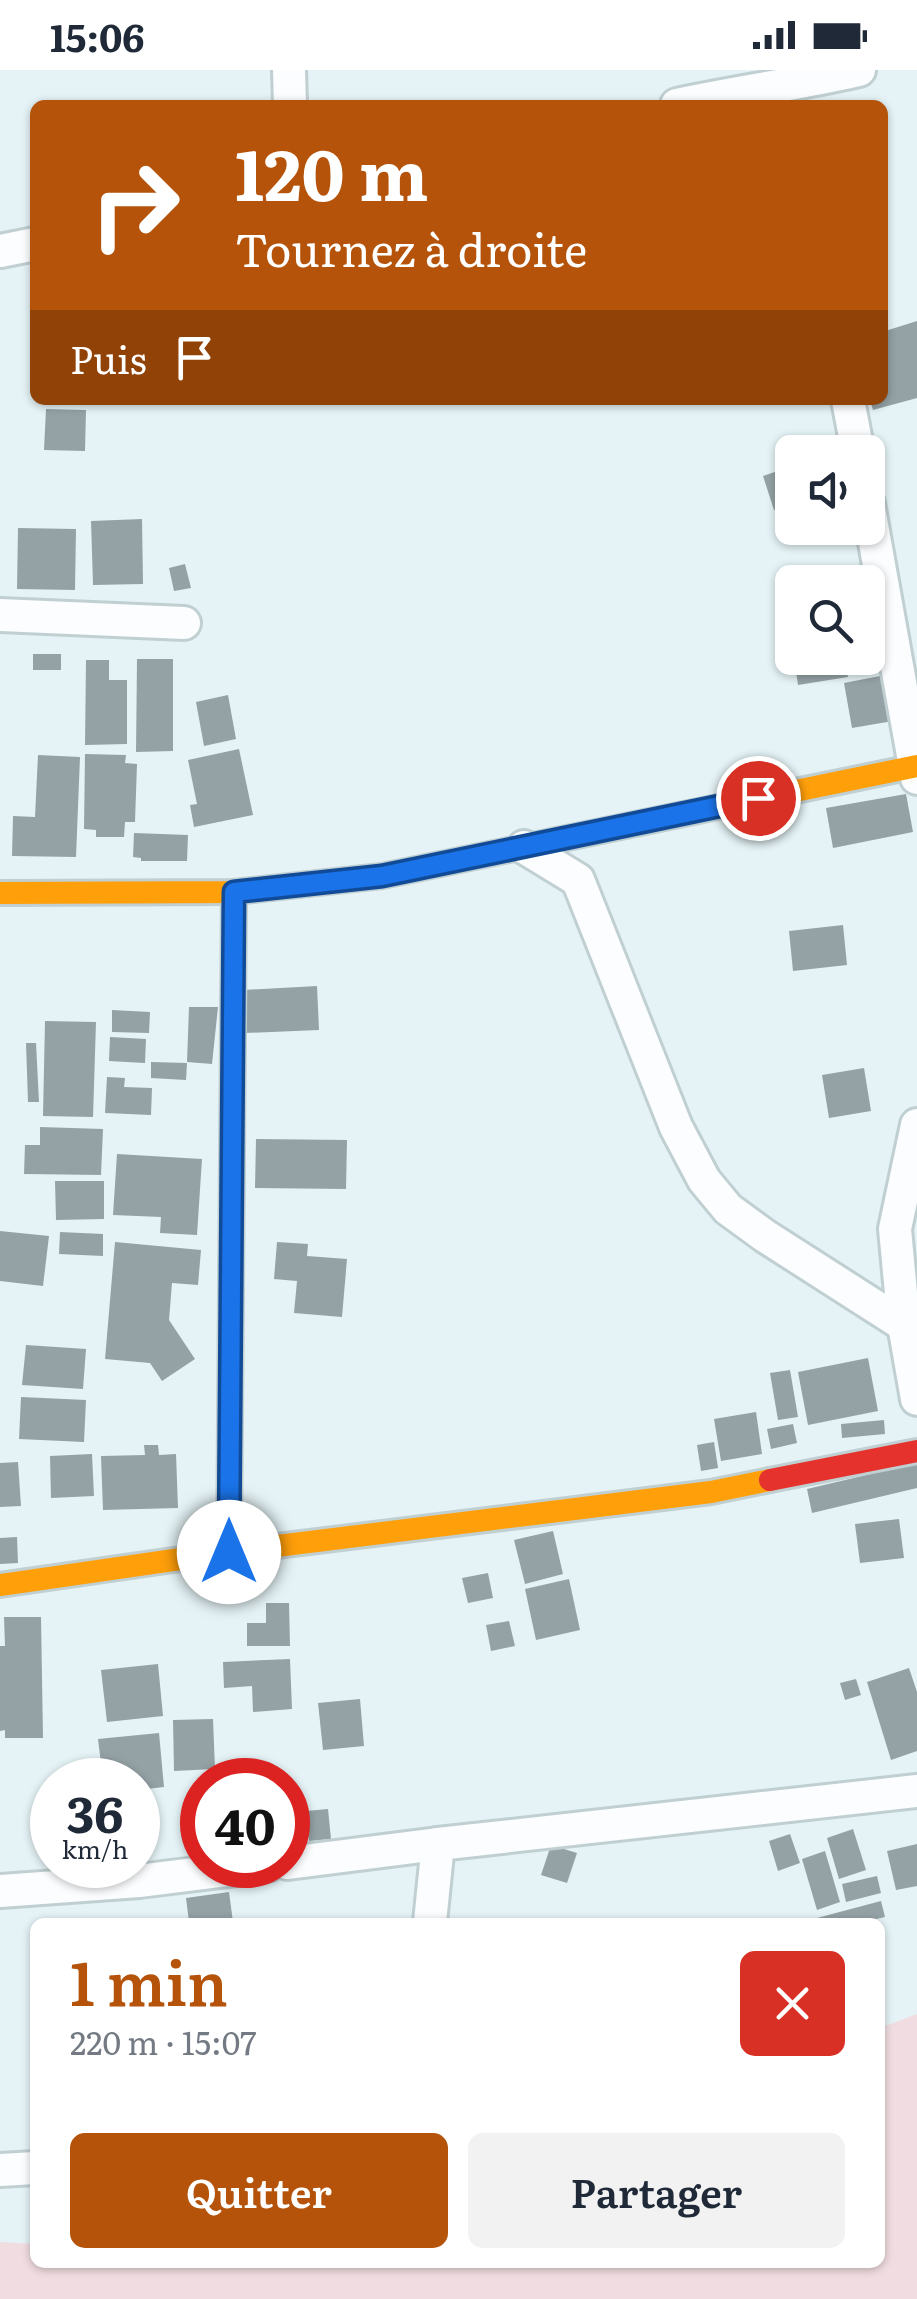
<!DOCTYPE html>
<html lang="fr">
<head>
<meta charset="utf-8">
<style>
	body { margin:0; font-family:Literata,serif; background:#f2f2f3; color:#1f2937; height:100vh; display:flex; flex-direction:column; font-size:38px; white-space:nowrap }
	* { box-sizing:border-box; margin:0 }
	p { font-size:32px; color:#747a83 }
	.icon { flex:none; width:55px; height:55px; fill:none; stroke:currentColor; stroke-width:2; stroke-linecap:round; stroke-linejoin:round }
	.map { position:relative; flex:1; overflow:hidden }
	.sheet { position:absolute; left:30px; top:1848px; width:855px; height:350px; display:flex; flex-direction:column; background:#fff; border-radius:15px; box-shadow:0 2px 8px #0004 }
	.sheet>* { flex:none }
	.top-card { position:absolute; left:30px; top:30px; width:858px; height:305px; border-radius:15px; box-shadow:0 2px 8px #0004; background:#b45309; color:#fff; overflow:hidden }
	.tools { position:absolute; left:775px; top:365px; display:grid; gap:20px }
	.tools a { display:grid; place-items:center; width:110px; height:110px; border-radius:15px; background:#fff; box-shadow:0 2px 8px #0004; font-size:50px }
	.speed { position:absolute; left:30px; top:1688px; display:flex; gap:20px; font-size:50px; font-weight:700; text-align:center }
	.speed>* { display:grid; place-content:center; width:130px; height:130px; border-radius:50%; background:#fff; box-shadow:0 2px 8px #0004; line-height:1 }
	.speed small { font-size:25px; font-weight:400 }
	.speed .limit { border:15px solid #d22; background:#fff; color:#111 }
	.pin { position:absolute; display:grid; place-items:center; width:85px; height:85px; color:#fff; margin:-42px; border:5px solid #fff; border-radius:50%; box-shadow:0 2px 10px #0007 }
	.me { position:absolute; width:110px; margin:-55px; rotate:0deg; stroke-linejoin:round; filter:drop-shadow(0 0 8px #0008) }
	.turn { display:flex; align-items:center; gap:35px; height:210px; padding:0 40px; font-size:45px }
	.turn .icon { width:130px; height:130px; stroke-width:2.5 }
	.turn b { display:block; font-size:70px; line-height:85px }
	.then { display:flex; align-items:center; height:95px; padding:0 40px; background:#0003; gap:20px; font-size:38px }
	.round { display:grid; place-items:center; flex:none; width:105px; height:105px; border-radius:15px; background:#f2f2f3 }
	.overview { display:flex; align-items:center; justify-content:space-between; height:170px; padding:0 40px }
	h1 { font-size:60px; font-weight:600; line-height:75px; color:#b45309 }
	.button { display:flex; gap:20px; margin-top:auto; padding:20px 40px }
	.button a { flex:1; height:115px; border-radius:15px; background:#b45309; color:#fff; font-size:40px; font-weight:600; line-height:115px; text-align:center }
	.button a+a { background:#f2f2f3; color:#1f2937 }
	.status { display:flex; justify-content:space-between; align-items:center; height:70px; padding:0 50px; background:#fff; direction:ltr }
	.status svg { height:28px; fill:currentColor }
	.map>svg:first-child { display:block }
	.green { fill:#f1dde1 }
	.building { fill:#94a2a5 }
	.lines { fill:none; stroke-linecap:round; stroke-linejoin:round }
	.street-casing { stroke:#c0cfd2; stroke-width:38 }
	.slow-casing { stroke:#c0cfd2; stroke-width:28 }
	.jam-casing { stroke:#c0cfd2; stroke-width:28 }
	.street { stroke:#fbfdfe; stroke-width:32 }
	.slow { stroke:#ff9f0a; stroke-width:22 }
	.jam { stroke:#e5322d; stroke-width:22 }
	.route-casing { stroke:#114b97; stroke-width:25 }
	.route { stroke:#1a73e8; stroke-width:18 }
</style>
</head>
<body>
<div class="status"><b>15:06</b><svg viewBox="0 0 49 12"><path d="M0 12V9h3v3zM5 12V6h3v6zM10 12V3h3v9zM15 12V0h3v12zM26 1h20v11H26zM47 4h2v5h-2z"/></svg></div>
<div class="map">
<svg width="917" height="2229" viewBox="0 0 917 2229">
	<rect width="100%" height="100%" fill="#e5f3f6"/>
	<polygon class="green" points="917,1944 917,2229 0,2229 0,2172 35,2174 35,2192 376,2195 380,2192 880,2192 880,1958"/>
	<g class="building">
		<polygon points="917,251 917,328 873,340 870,330 882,330 882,262"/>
		<polygon points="46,339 86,340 85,381 44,380"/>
		<polygon points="792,396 792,433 774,440 763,406"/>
		<polygon points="142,449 143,514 93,515 91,451"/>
		<polygon points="18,458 76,459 75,520 17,519"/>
		<polygon points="185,494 191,518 174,521 169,498"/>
		<polygon points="832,504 833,512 793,512 793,510"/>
		<polygon points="792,510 792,567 790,567 782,512"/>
		<rect x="33" y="584" width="28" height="16"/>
		<polygon points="794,588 845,588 848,607 798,615"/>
		<polygon points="137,589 173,589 173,681 136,682"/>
		<polygon points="86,590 109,590 109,610 127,610 127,674 85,675"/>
		<polygon points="885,605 893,651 852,658 844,613"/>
		<polygon points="228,625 236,669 204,676 196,632"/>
		<polygon points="239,679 253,745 194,757 190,735 197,734 188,690"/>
		<polygon points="85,684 126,685 125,693 137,694 135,752 125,752 124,767 96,767 96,760 84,759"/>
		<polygon points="38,685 80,687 76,787 12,786 13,746 35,747"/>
		<polygon points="906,724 913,762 833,778 826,738"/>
		<polygon points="134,763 188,765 187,791 141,791 141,788 133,787"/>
		<polygon points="843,855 847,895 793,901 789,861"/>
		<polygon points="317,916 319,960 245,963 243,920"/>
		<polygon points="189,937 218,937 212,994 187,992"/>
		<polygon points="112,940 150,942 149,963 112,962"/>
		<polygon points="45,951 96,952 93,1047 43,1046"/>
		<polygon points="110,967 146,969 145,993 109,991"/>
		<polygon points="26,973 36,973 39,1032 28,1032"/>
		<polygon points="151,992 187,993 186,1010 151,1008"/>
		<polygon points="864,998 871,1041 829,1048 822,1005"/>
		<polygon points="107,1007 125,1008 124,1017 152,1018 151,1045 105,1043"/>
		<polygon points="40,1057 103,1059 101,1105 24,1104 25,1075 40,1075"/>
		<polygon points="256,1069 347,1070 346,1119 255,1118"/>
		<polygon points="117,1084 202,1089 197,1165 160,1163 161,1147 113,1145"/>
		<polygon points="55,1111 104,1111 104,1149 56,1150"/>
		<polygon points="0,1161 49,1166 43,1216 0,1211"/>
		<polygon points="60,1162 103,1164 103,1186 59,1184"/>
		<polygon points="115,1172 201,1180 198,1215 172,1213 169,1250 195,1289 162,1311 150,1293 105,1289"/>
		<polygon points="277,1172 308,1174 307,1186 347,1189 342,1247 294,1243 297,1211 274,1209"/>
		<polygon points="26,1275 86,1279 83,1319 22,1315"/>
		<polygon points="868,1288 878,1341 808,1355 798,1302"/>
		<polygon points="790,1300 798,1347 778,1350 770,1303"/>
		<polygon points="21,1327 86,1330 84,1372 19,1369"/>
		<polygon points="756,1342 762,1384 721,1391 714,1349"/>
		<polygon points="884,1350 885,1364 842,1368 841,1354"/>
		<polygon points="793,1354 797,1373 771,1379 767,1359"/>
		<polygon points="714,1372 718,1398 701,1401 697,1375"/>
		<polygon points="144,1375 158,1375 159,1385 176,1384 178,1438 103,1440 101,1386 145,1385"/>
		<polygon points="92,1384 94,1426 51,1428 50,1386"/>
		<polygon points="18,1392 21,1436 0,1437 0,1393"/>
		<polygon points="917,1393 917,1418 812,1443 807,1419"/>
		<polygon points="899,1449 904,1488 860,1493 855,1454"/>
		<polygon points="553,1461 563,1504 525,1514 514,1470"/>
		<polygon points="17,1467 18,1493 0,1494 0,1468"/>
		<polygon points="488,1503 493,1528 468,1533 462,1508"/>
		<polygon points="569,1509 580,1560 536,1570 525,1519"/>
		<polygon points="266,1533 289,1533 290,1576 247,1576 247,1553 266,1553"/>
		<polygon points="4,1547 41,1547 43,1668 5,1668 5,1660 0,1661 0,1576 5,1576"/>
		<polygon points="509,1551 515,1576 491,1581 486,1555"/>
		<polygon points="290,1589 292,1639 253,1642 252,1616 224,1618 223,1592"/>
		<polygon points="158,1594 163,1646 107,1652 101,1600"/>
		<polygon points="909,1598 917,1622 917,1681 891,1690 867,1612"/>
		<polygon points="856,1609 861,1625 845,1630 840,1613"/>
		<polygon points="360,1629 364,1676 323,1680 318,1633"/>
		<polygon points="213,1649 215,1699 174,1701 173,1650"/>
		<polygon points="159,1663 164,1717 138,1720 138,1710 103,1710 98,1669"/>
		<polygon points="328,1739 331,1769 309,1771 306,1741"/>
		<polygon points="853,1759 866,1800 839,1809 827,1768"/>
		<polygon points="790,1764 800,1793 778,1801 769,1771"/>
		<polygon points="917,1774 917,1816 896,1820 887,1781"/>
		<polygon points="551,1775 577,1783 567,1813 541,1805"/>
		<polygon points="825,1781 840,1832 817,1840 802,1789"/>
		<polygon points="877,1806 881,1823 846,1832 842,1814"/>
		<polygon points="229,1822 233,1852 189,1852 186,1828"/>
		<polygon points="881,1831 885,1847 863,1852 819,1852 817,1848"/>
	</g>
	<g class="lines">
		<defs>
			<g id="street">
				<polyline points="289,0 290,35"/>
				<path d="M677 35C737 22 798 14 859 0"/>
				<polyline points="0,181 35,174"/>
				<polyline points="848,330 858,382"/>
				<polyline points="868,433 917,708"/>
				<polyline points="0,545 184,553"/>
				<polyline points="524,777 578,810 676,1057 704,1110 728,1139 765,1166 904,1255"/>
				<polyline points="917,1055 895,1159 904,1255 917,1329"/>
				<polyline points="288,1793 438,1774"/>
				<polyline points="0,1821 139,1811 268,1795"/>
				<polyline points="430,1852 438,1774 917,1721"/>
				<polyline points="0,2100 35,2098"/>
			</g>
			<g id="slow">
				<polyline points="0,823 234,822 382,806 917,696"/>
				<polyline points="229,1482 234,822"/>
				<polyline points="0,1515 229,1482 711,1422 770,1410"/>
			</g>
			<polyline id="jam" points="770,1410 917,1381"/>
		</defs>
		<use href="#street" class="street-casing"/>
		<use href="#slow" class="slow-casing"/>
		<use href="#jam" class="jam-casing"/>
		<use href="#street" class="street"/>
		<use href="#slow" class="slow"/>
		<use href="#jam" class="jam"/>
	</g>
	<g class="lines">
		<defs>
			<polyline id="route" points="229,1482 234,822 382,806 758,728"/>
		</defs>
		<use href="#route" class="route-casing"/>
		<use href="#route" class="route"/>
	</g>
</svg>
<div class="tools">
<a><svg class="icon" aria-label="sound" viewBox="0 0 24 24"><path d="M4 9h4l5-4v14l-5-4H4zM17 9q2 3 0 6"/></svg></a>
<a><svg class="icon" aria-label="search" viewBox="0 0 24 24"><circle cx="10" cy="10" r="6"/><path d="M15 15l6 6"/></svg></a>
</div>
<div class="speed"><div>36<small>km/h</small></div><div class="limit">40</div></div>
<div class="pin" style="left:758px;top:728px;background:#d93025"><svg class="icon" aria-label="arrive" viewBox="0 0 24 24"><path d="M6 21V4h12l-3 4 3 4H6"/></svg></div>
<svg class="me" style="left:229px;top:1482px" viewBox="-20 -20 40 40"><circle r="19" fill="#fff"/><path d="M0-13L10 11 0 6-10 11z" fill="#1a73e8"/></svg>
<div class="top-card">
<div class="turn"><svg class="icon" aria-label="right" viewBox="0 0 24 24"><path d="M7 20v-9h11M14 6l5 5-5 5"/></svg><div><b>120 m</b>Tournez à droite</div></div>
<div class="then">Puis<svg class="icon" aria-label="arrive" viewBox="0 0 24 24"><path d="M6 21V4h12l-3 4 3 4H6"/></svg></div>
</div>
<section class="sheet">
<div class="overview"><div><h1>1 min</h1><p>220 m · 15:07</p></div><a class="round" style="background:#d93025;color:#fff"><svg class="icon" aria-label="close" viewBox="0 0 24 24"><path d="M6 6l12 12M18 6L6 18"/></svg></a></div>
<div class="button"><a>Quitter</a><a>Partager</a></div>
</section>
</div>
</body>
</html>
